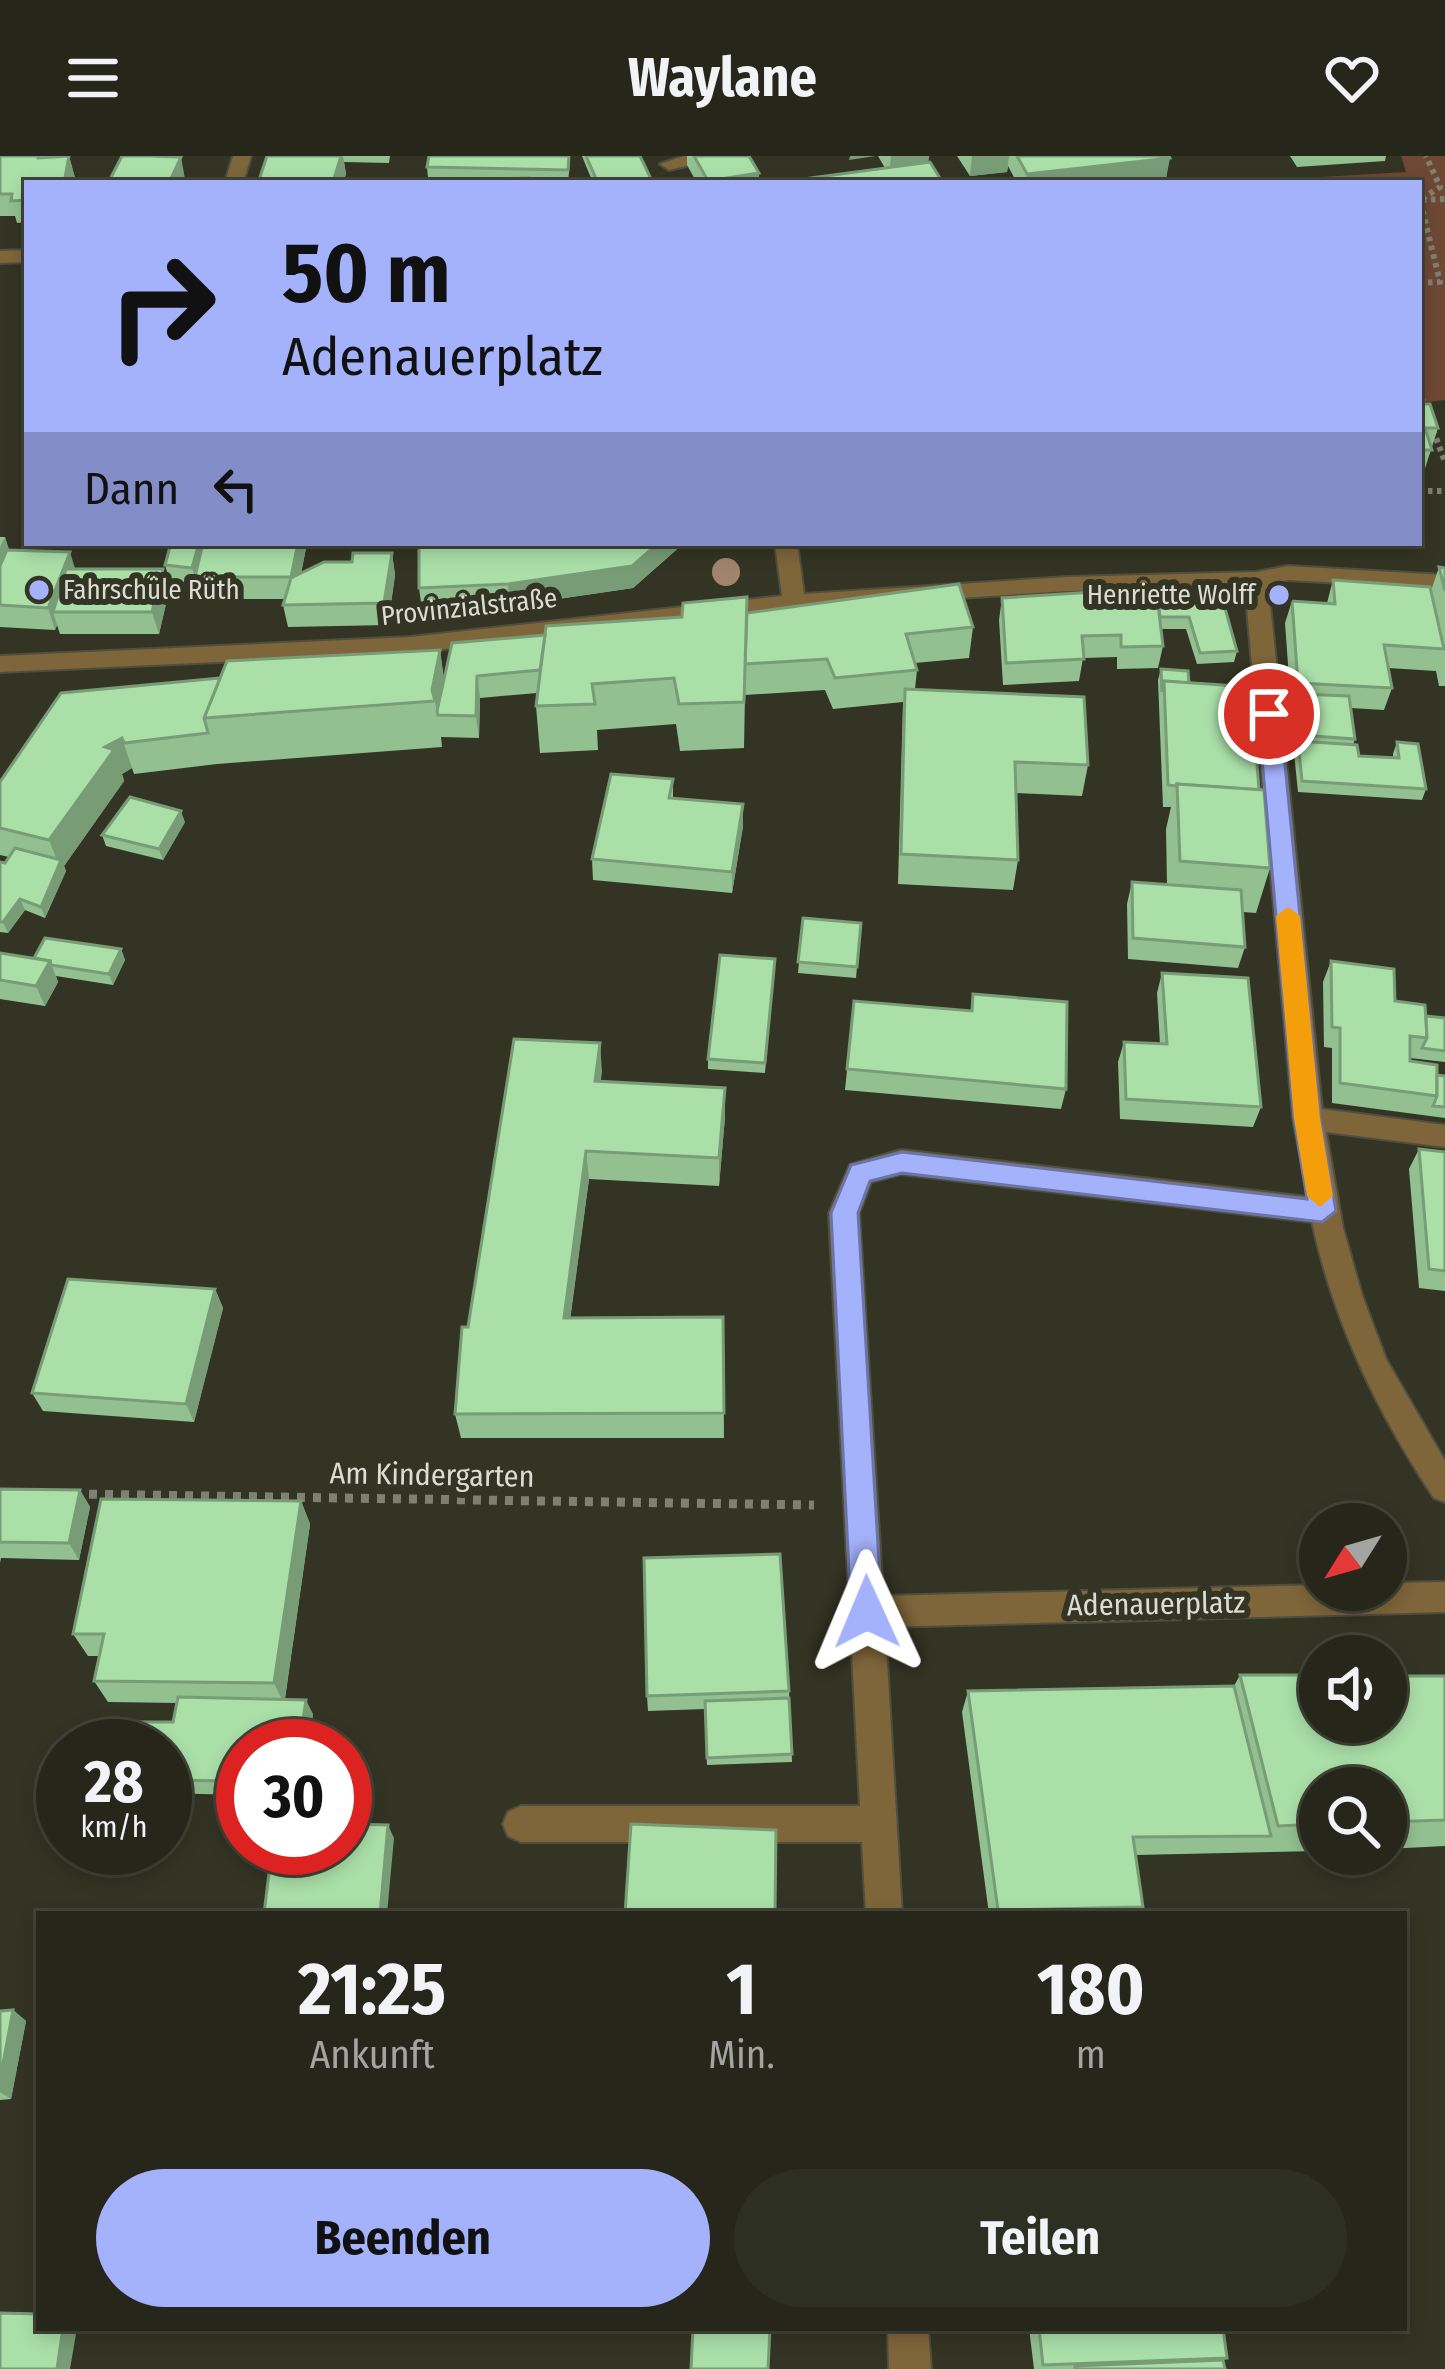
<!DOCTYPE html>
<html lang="de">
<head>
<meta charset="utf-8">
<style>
	body { margin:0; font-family:"Fira Sans Condensed",sans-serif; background:#2e2f23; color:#f1f3f6; height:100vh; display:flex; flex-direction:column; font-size:45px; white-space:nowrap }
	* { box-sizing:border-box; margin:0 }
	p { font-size:39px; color:#a4a5a2 }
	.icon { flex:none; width:66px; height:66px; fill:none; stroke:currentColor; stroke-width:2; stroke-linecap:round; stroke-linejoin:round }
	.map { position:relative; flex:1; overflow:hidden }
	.sheet { position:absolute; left:36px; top:1755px; width:1371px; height:420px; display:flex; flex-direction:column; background:#26271a; border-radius:0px; box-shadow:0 6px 18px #0003,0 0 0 3px #424439 }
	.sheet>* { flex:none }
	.guide { position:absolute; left:24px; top:24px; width:1398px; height:366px; border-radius:0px; box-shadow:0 6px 18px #0003,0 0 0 3px #424439; background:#a4b2fc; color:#111; overflow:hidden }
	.needle { width:78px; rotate:233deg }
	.tools { position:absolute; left:1299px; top:1347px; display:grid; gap:24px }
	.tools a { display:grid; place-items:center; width:108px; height:108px; border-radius:50%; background:#26271a; box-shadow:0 6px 18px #0003,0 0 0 3px #424439; font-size:60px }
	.speed { position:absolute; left:36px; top:1563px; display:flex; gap:24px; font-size:60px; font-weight:700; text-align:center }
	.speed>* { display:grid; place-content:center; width:156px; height:156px; border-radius:50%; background:#26271a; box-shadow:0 6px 18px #0003,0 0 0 3px #424439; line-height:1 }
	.speed small { font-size:30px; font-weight:400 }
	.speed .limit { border:18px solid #d22; background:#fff; color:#111 }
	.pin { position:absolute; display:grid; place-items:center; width:102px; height:102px; color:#fff; margin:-51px; border:6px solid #fff; border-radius:50%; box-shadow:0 3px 12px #0007 }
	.me { position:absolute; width:132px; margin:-66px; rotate:359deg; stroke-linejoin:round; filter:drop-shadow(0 0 9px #0008) }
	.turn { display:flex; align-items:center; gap:42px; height:252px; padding:0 60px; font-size:54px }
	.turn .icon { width:156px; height:156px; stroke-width:2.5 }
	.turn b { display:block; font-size:84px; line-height:102px }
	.then { display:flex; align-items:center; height:114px; padding:0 60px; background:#0003; gap:24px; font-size:45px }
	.eta { display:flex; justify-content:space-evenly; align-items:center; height:204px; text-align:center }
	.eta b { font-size:72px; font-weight:700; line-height:84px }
	.primary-button { display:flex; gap:24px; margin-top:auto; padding:24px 60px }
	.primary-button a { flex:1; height:138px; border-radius:72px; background:#a4b2fc; color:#111; font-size:48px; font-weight:700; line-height:138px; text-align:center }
	.primary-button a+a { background:#2e2f23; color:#f1f3f6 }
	header { display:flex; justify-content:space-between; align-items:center; height:156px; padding:0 60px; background:#26271a; font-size:54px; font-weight:700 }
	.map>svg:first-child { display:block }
	.green { fill:#6f4735 }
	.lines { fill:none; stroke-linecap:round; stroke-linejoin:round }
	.minor-casing { stroke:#4e4f3f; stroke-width:4 }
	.path-far1 { stroke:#7f8072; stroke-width:6; stroke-dasharray:4.5 4.5; stroke-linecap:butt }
	.path { stroke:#7f8072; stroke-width:9; stroke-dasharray:8 8; stroke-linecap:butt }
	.minor { fill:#7f653a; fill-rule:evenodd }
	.tree { fill:#a2846e }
	.wall { fill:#92c090 }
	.shaded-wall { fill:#779c76 }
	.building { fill:#aadfa8; stroke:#779c76; stroke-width:3 }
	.route { fill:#a4b2fc; stroke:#6b74a4; stroke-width:3 }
	.slow { fill:#f59e0b }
	.poi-dot { fill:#a4b2fc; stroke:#333423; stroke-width:4.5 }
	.labels { text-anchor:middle; stroke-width:12; stroke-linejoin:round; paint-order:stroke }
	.far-poi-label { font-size:27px; fill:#dbddd2; stroke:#333423; text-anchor:start }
	.far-street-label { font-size:27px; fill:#dbddd2; stroke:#333423 }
	.street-label { font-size:30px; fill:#dbddd2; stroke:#333423 }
</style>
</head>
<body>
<header><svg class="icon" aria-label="menu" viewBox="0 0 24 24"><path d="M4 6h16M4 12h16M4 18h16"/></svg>Waylane<svg class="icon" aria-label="heart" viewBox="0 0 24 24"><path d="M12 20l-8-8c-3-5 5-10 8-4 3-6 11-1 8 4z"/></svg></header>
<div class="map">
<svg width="1445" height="2213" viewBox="0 0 1445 2213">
	<rect width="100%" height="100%" fill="#333423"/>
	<polygon class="green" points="1401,0 1445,0 1445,244 1419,247 1419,27 1219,27 1406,16"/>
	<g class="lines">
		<defs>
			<g id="minor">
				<polygon points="233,0 251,0 243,27 225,27"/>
				<polygon points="728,0 669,14 660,8 684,0"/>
				<polygon points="27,94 27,106 0,107 0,95"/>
				<path d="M775 387H797L804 438 1067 421 1256 416 1288 410 1445 419V433L1288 424 1268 428 1322 953 1445 969V991L1326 976 1343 1072 1362 1139 1386 1203 1445 1305V1346L1434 1342C1377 1256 1334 1167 1312 1066L901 1018 871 1026 859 1057 883 1440 1320 1429V1434H1386V1427L1445 1426V1456L885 1471 902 1758H866L862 1686H521L508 1680 503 1668 508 1656 521 1650H860L829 1057 850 1009 901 994 1308 1041 1293 962 1245 431 1067 435 794 453 410 497 0 516V500L410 481 782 440Z"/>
				<polygon points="888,2172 928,2172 931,2213 889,2213"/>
			</g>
		</defs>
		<use href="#minor" class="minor-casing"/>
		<g class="path-far1">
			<polyline points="1422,44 1445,43"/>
			<polyline points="1419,127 1440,126 1420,44 1440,31 1426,0"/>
			<polyline points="1419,233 1426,254"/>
			<polyline points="1433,274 1445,306"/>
			<polyline points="1419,335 1445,335"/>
		</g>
		<polyline class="path" points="73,1338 814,1349"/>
		<use href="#minor" class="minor"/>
	</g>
	<circle class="tree" cx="726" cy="416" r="14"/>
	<g class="wall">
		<polygon points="0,0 69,0 75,22 27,27 27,66 17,67 15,60 0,60"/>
		<polygon points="267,0 390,0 389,7 344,6 346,18 343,27 260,27"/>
		<polygon points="582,0 640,0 653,27 593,27"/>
		<polygon points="687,0 749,0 759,27 697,27 687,9"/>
		<polygon points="878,0 929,0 928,6 885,12"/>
		<polygon points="957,0 1173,0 1169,0 1166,23 1136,27 1017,27 1008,10 1007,16 970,20"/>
		<polygon points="1290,0 1386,0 1385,5 1297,11"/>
		<polygon points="570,7 568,26 428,22 427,11"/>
		<polygon points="1419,248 1438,272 1421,325 1419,325"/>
		<polygon points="0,381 5,381 8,394 75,413 163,413 169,435 159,478 60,478 57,469 55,474 0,471"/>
		<polygon points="307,387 301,417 392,397 395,419 388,469 288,471 283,449 285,443 200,443 174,440 165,409"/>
		<polygon points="419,387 684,387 633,432 510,450 422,454 419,432"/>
		<polygon points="896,387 1005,387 897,392"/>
		<polygon points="1439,411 1445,412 1445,530 1439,530 1436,515 1388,512 1392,532 1384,554 1351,552 1355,583 1353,589 1359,600 1393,602 1393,598 1397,586 1426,633 1422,644 1298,636 1294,597 1297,589 1291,549 1285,467 1292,445 1327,447 1333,424 1431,435"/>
		<polygon points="1210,439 1237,495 1234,506 1197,508 1186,473 1161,473 1163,490 1158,512 1117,513 1117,501 1083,502 1079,525 1003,529 999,464 1002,442 1158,442"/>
		<polygon points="747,457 973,471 969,502 915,507 917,514 915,533 1088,609 1082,640 1016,637 1018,704 1013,734 898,728 903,546 833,553 825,534 745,539 744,592 680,595 676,568 597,574 598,594 540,597 536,550 537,537 480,542 479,582 441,581 442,591 217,608 134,618 132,612 122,618 124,625 64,710 66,715 45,762 25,754 8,777 0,776 0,706 5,707 9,701 0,699 0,626 220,522 440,494 444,524 545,479"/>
		<polygon points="1161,513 1189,527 1259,634 1270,712 1256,757 1243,756 1245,791 1238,812 1128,803 1127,748 1132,726 1167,729 1166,673 1171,651 1163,651 1158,524"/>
		<polygon points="673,623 673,642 743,670 732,737 593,724 592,703"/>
		<polygon points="185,666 163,704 106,690 102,679"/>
		<polygon points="803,762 861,767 856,822 798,817"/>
		<polygon points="121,793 125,804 113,829 56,820 58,826 45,850 0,843 0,797 34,802"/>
		<polygon points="775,803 765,917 708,913 708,903"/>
		<polygon points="1331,805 1395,845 1426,860 1445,862 1445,906 1410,902 1410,905 1437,919 1445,920 1445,962 1332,947 1332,892 1324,891 1323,826"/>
		<polygon points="1162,817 1261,951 1253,971 1120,963 1118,906 1124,886 1160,888 1157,837"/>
		<polygon points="973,838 1066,933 1061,953 845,934 854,845 971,855"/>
		<polygon points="600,887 601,925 725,961 719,1030 589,1023 570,1162 723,1161 724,1282 461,1282 455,1258 468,1171"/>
		<polygon points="1419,993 1445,996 1445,1135 1419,1132 1409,1013"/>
		<polygon points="215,1133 223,1152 194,1266 43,1255 32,1237"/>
		<polygon points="0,1333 80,1334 90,1351 79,1404 1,1402 0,1407"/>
		<polygon points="301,1345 310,1368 285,1543 313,1558 308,1590 243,1590 243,1618 240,1639 165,1637 165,1590 177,1547 108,1546 94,1525 99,1500 88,1500 73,1478"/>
		<polygon points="1240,1519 1445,1520 1445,1690 1386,1693 1386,1632 1320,1632 1320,1695 1136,1699 1143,1751 1140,1756 1155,1758 989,1758 962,1556 968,1535 1234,1530"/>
		<polygon points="789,1535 792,1606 707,1609 705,1553 648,1555 647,1540"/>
		<polygon points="13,1854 26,1865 11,1943 0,1944 0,1855"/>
		<polygon points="1029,2172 1223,2172 1227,2202 1223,2204 1225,2213 1034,2213"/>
	</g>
	<g class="shaded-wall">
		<polygon points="69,0 75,22 74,27 64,27"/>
		<polygon points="341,0 343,0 346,18 343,27 334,27"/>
		<polygon points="850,0 876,0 849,4"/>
		<polygon points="891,0 929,0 927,14 889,19"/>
		<polygon points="972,0 1009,0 1007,16 970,20"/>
		<polygon points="181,1 185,23 184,27 169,27"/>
		<polygon points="1170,2 1166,23 1136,27 1026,27 1027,18"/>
		<polygon points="759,17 759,27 708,27 708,25"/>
		<polygon points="5,381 9,393 0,411 0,391"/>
		<polygon points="199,387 215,387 195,421 192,412"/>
		<polygon points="298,387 307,387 296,444 291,421"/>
		<polygon points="658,387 684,387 633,432 510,450 508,428"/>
		<polygon points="70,396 77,419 53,456 57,469 55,474 48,452"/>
		<polygon points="392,397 395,419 388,469 384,447"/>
		<polygon points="163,413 169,435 159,478 152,456"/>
		<polygon points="440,494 446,541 438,559 432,534"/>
		<polygon points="477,520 480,542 479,582 476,560"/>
		<polygon points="122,582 132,612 122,618 124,625 64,710 66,715 45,762 41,751 59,709 49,684 105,591"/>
		<polygon points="743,648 743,670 732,737 732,716"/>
		<polygon points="181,655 185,666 163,704 159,693"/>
		<polygon points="20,743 25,754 8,777 3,766"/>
		<polygon points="121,793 125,804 113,829 109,818"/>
		<polygon points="50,805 58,826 45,850 36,830"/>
		<polygon points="600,887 602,916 597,953 595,925"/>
		<polygon points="725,932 725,961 719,1030 719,1002"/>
		<polygon points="586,995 589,1023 567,1188 564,1162"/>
		<polygon points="215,1133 223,1152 194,1266 186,1248"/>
		<polygon points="80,1334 90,1351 79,1404 69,1387"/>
		<polygon points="301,1345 310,1368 284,1548 274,1527"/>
		<polygon points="306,1544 313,1558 308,1590 299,1590"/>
		<polygon points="236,1598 243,1611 240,1639 231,1625"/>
		<polygon points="388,1669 394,1682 387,1758 380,1758"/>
		<polygon points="13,1854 26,1865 11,1943 0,1936 0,1924"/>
		<polygon points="63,2172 77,2172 70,2213 57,2213"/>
	</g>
	<g class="building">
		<polygon points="0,0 38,0 38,2 69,0 64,27 27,27 27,44 11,45 12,38 0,38"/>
		<polygon points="122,0 150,0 181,1 169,27 108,27"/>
		<polygon points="267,0 341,0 333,26 259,24"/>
		<polygon points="429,0 569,0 568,14 427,11"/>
		<polygon points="586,0 640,0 653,27 598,27"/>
		<polygon points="694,0 749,0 759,17 708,25"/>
		<polygon points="1017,0 1169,0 1170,2 1027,18"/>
		<polygon points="930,6 943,27 773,27"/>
		<polygon points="529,22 529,27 460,27 460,24"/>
		<polygon points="1419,248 1430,248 1438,272 1425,272 1432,294 1419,294"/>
		<polygon points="171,387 199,387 192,412 165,409"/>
		<polygon points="203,387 298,387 291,421 195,421"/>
		<polygon points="419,387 658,387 632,410 508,428 419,432"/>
		<polygon points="7,394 70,396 48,452 0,449 0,410"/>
		<polygon points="353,397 392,397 384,447 283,449 291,422 324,406 352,406"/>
		<polygon points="1439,411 1445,412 1445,435"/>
		<polygon points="66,413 163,413 152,456 53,456"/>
		<polygon points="1333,424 1430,431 1444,493 1384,489 1392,532 1298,527 1292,445 1335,448"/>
		<polygon points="959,428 973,471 906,478 917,514 835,522 827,503 745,508 747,457"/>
		<polygon points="1156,432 1163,490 1121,491 1121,479 1082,480 1084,503 1006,507 1002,442"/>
		<polygon points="1210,439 1223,445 1237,495 1200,497 1189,461 1160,461 1158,442"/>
		<polygon points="747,441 744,546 679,548 674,522 592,528 595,548 536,550 546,470 682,461 683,447"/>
		<polygon points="545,479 540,514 477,520 476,560 438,559 437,555 452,487"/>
		<polygon points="440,494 432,534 435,545 204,562 227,505"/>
		<polygon points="1161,513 1188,515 1189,527 1164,525 1162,536"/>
		<polygon points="220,522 204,562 208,577 124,587 122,582 105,591 114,594 49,684 0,672 0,626 61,537"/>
		<polygon points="1164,525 1251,531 1259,634 1177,628 1177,630 1168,629"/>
		<polygon points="905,533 1084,541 1088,609 1015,606 1018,704 901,698"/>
		<polygon points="1295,538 1349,540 1355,583 1300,579"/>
		<polygon points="1298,585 1357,589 1359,600 1399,602 1397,586 1418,588 1426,633 1302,625"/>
		<polygon points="611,618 673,623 669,642 743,648 732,716 592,703"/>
		<polygon points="1177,628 1264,634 1270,712 1180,705"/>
		<polygon points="130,641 181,655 159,693 102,679"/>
		<polygon points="15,692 61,704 41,751 20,743 3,766 0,766 0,706 5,707"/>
		<polygon points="1132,726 1241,734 1245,791 1133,782"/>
		<polygon points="803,762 861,767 857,811 798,806"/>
		<polygon points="45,782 121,793 109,818 51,809 50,805 34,802"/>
		<polygon points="0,797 50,805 36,830 0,824"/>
		<polygon points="720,799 775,803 765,907 708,903"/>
		<polygon points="1331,805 1394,813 1395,845 1425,849 1427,882 1410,880 1410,905 1437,909 1437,940 1340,927 1340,872 1332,871"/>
		<polygon points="1162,817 1248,822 1261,951 1126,943 1124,886 1167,888"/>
		<polygon points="973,838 1067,846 1066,933 847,913 854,845 972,855"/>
		<polygon points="1426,860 1445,862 1445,895 1422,892 1427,882"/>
		<polygon points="514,883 600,887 595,925 725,932 719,1002 586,995 564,1162 723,1161 724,1257 455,1258 462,1171 468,1171"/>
		<polygon points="1437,919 1445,920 1445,951 1433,950 1437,940"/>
		<polygon points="1419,993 1445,996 1445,1115 1429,1113"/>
		<polygon points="68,1123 215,1133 186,1248 32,1237"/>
		<polygon points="0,1333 80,1334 69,1387 0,1386"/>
		<polygon points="101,1343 301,1345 274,1527 94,1525 104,1478 73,1478"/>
		<polygon points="780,1398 789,1535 647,1540 644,1402"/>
		<polygon points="1240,1519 1320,1519 1320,1566 1386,1566 1386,1520 1445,1520 1445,1664 1386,1666 1386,1632 1320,1632 1320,1668 1278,1670"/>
		<polygon points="1234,1530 1271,1680 1133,1681 1143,1751 998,1754 968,1535"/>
		<polygon points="178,1541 306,1544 299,1590 243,1590 243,1598 236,1598 231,1625 165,1624 165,1590 124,1590 129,1566 173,1566"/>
		<polygon points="789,1542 792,1598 707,1602 705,1545"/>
		<polygon points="345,1668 388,1669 380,1758 264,1758 272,1692 345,1692"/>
		<polygon points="631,1668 776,1674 775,1758 625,1758"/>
		<polygon points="1155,1755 1155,1758 1030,1758"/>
		<polygon points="13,1854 0,1924 0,1855"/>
		<polygon points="0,2157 39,2158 39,2172 63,2172 57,2213 0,2213"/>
		<polygon points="693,2172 770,2172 768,2213 691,2213"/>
		<polygon points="1039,2172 1223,2172 1227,2202 1043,2209"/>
		<polygon points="1223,2204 1225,2213 1075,2213 1075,2210"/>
	</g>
	<polygon class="route" points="1269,551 1280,558 1320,962 1336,1055 1322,1066 902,1017 870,1025 858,1057 882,1456 878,1466 867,1470 856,1466 851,1456 831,1057 851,1009 902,996 1307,1043 1294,962 1258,558"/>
	<polygon class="slow" points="1288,751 1300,760 1320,962 1333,1040 1320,1051 1307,1040 1294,962 1276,760"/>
	<g class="poi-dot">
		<circle cx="39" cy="434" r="12"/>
		<circle cx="1279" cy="439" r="12"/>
	</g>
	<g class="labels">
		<g class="far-poi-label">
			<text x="63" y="443">Fahrschüle Rüth</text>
			<text x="1255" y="448" text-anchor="end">Henriette Wolff</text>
		</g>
		<g class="far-street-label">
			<text transform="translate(469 451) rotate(-6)" y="9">Provinzialstraße</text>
		</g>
		<g class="street-label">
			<text transform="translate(432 1319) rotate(1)" y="10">Am Kindergarten</text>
			<text transform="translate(1156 1448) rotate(-1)" y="10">Adenauerplatz</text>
		</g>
	</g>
</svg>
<div class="tools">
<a><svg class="needle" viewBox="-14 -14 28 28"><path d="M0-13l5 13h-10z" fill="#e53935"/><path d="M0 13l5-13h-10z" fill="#a4a5a2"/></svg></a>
<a><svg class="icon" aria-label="sound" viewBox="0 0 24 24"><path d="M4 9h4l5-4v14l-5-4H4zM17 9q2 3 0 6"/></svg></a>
<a><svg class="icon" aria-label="search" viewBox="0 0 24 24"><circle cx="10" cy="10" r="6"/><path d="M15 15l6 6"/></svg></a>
</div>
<div class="speed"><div>28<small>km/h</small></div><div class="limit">30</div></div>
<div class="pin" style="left:1269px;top:558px;background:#d93025"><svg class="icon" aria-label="arrive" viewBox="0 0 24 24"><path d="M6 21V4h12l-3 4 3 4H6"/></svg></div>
<svg class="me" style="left:867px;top:1456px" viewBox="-20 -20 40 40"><path d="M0-17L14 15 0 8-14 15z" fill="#a4b2fc" stroke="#fff" stroke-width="4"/></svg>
<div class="guide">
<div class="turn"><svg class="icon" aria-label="right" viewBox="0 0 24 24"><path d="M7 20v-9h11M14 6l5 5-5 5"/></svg><div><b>50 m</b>Adenauerplatz</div></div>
<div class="then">Dann<svg class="icon" aria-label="left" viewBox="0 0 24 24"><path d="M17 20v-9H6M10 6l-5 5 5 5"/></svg></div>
</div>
<section class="sheet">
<div class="eta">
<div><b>21:25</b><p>Ankunft</p></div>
<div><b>1</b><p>Min.</p></div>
<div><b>180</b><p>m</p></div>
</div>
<div class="primary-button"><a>Beenden</a><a>Teilen</a></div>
</section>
</div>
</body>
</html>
